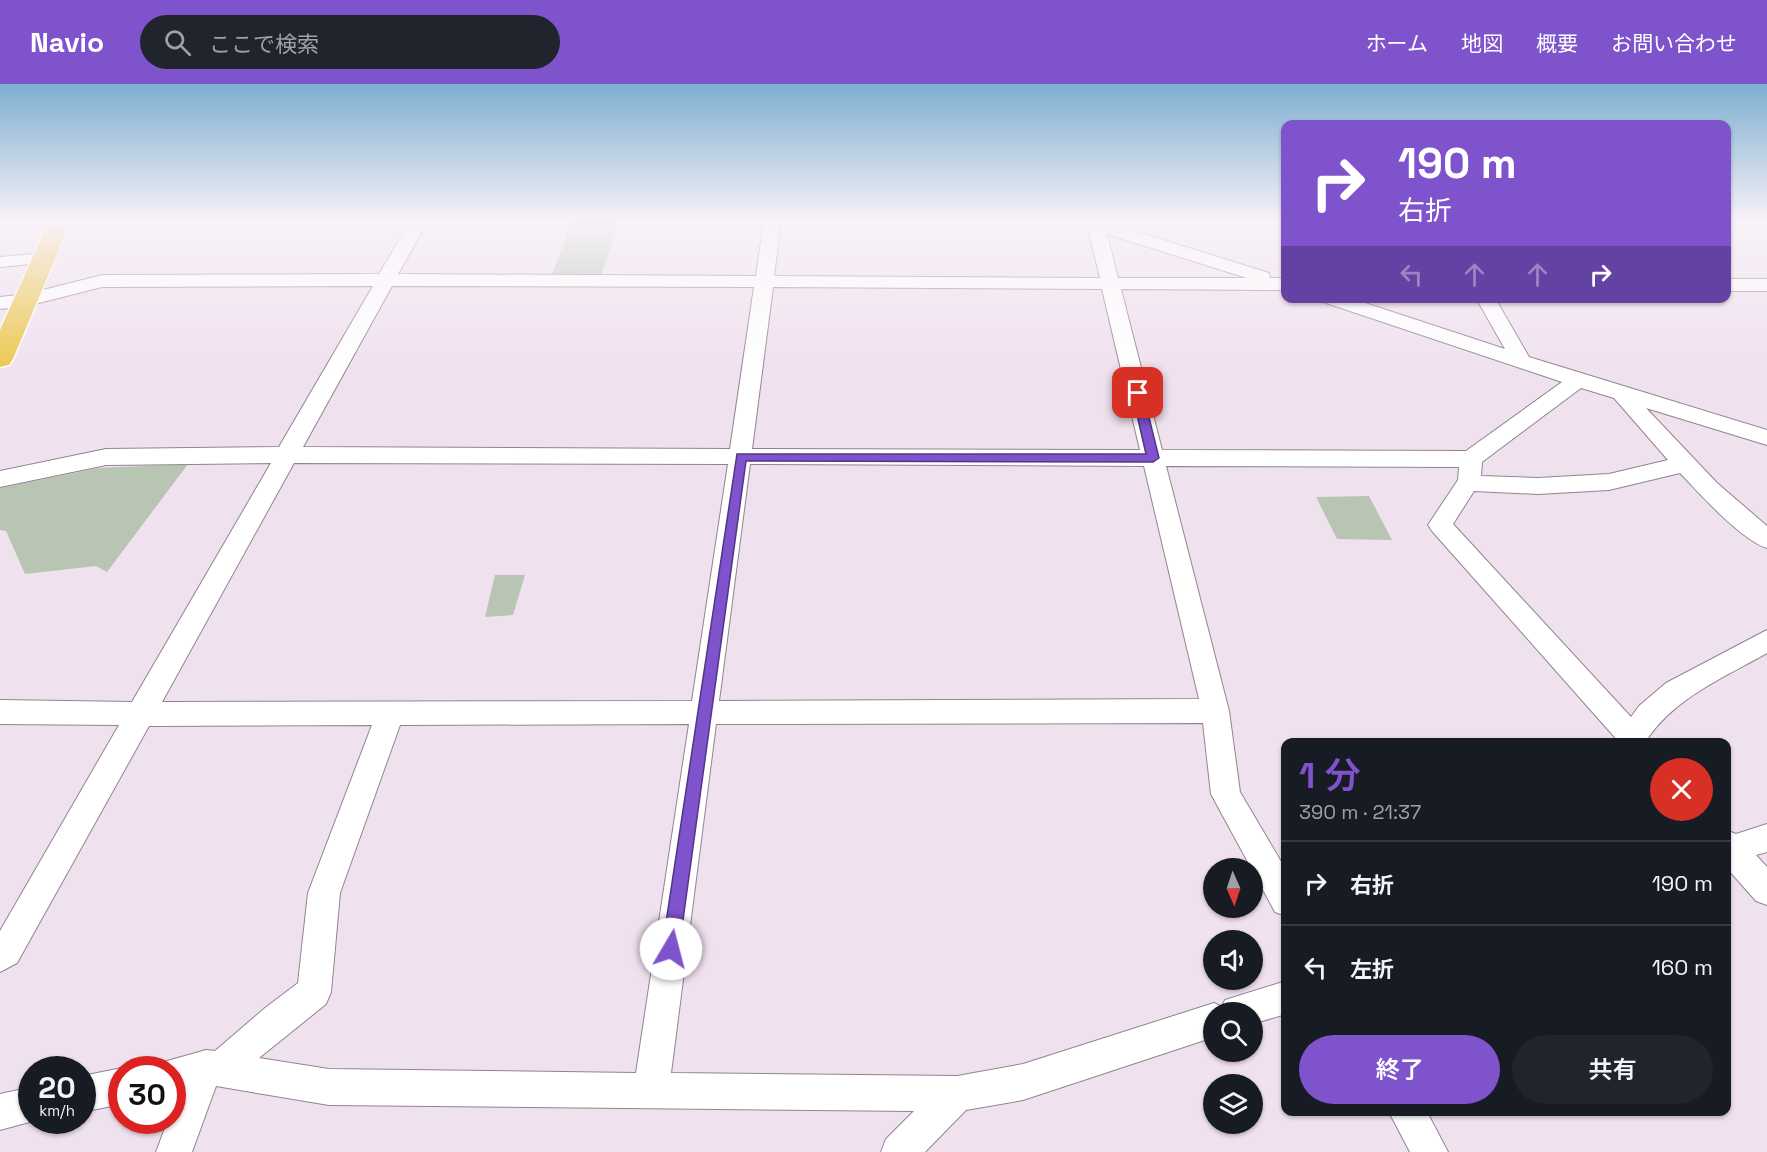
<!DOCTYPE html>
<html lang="ja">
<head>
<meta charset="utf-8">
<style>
	body { margin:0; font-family:"Space Grotesk","Noto Sans JP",sans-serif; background:#20242c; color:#f1f3f6; height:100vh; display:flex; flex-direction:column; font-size:22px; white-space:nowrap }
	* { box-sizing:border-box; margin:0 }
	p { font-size:20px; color:#9ea1a6 }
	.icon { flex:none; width:33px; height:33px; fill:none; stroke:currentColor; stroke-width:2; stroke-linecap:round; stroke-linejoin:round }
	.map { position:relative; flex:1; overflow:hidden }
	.side { position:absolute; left:1281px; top:654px; width:450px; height:378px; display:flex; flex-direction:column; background:#171b24; border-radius:12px; box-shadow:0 2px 4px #0004 }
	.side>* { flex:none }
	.banner { position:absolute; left:1281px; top:36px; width:450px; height:183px; border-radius:12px; box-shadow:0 2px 4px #0004; background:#7e53cc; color:#fff; overflow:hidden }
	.needle { width:39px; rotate:177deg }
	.buttons { position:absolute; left:1203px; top:774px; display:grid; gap:12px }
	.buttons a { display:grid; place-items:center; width:60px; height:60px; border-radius:50%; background:#171b24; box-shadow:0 2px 4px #0004; font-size:30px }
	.speed { position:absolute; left:18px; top:972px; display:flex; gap:12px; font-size:30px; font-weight:700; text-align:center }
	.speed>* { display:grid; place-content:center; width:78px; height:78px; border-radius:50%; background:#171b24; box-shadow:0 2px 4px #0004; line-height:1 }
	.speed small { font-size:15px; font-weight:400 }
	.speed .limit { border:9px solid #d22; background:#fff; color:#111 }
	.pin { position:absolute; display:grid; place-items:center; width:51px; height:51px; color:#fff; margin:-26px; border-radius:12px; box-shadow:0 3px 9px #0006 }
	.me { position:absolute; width:66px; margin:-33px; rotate:8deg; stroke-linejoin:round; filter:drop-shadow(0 0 4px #0008) }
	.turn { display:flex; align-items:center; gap:21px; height:126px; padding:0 18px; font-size:27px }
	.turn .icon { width:78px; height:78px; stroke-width:2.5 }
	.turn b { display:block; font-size:42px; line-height:51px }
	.lanes { display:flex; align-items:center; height:57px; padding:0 18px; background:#0003; justify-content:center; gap:30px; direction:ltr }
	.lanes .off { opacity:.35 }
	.round { display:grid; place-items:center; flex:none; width:63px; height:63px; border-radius:32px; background:#20242c }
	.overview { display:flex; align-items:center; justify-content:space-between; height:102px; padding:0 18px }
	h1 { font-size:36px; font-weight:600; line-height:45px; color:#7e53cc }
	.action { display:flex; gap:12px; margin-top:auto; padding:12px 18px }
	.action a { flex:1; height:69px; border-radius:36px; background:#7e53cc; color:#fff; font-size:24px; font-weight:600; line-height:69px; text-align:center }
	.action a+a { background:#20242c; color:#f1f3f6 }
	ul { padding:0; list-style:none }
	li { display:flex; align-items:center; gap:18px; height:84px; padding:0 18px; border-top:2px solid #363941 }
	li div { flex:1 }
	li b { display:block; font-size:22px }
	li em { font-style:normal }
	header { display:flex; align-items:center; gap:36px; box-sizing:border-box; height:84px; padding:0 30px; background:#7e53cc; color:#fff }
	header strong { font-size:28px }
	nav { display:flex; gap:33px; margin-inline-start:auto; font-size:21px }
	.search { width:420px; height:54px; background:#20242c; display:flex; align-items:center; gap:15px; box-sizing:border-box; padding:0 21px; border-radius:33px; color:#9ea1a6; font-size:22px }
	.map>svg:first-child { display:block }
	.green { fill:#b8c5b2 }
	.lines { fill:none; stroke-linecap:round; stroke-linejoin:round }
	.minor-casing { stroke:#918490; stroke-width:2 }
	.highway-casing { stroke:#fff; stroke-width:3 }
	.minor { fill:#fff; fill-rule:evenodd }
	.highway { fill:#ecc850; fill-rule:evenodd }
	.route { fill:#7e53cc; stroke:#523685; stroke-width:1.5 }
</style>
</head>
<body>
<header>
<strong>Navio</strong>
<div class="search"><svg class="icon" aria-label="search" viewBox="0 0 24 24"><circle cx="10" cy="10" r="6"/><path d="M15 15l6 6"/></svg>ここで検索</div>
<nav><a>ホーム</a><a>地図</a><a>概要</a><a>お問い合わせ</a></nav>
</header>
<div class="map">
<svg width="1767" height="1068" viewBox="0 0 1767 1068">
	<rect width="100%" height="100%" fill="#f0e1ef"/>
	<g class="green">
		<polygon points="572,137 620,137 600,194 551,193"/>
		<polygon points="188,380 107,488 96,482 25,490 6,447 0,446 0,404 98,384"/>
		<polygon points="1369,412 1392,456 1337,455 1316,413"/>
		<polygon points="495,491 525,491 513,531 485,533"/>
	</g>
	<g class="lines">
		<defs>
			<g id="minor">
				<path d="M411 137H428L398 190 756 192 764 137H781L774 192 1100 194 1088 144 1077 141 1074 137H1103L1269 189 1270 194H1286V206L1121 205 1162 366 1466 367 1562 298 1323 218 1321 214H1350L1505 265 1476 214H1495L1529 273 1767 346V361L1646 324 1717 399 1767 442V464C1741 456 1699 409 1680 389L1609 406 1538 410 1474 407 1453 440 1631 633 1639 622 1666 599 1767 546V569C1725 593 1676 613 1648 654L1650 658H1619L1432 447 1428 441 1458 396 1459 383 1166 382 1229 627 1240 708 1286 786V832L1275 828 1211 710 1203 639 716 640 671 989 957 992 1023 980 1214 919 1222 923 1225 916 1286 897V930L1252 940V928H1214V953L1023 1016 966 1026 925 1068H881L886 1055 914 1027 329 1021 216 1002 192 1068H156L168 1036H172V1025L179 1007 172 1008V986H157L160 979 206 966 215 967 265 924 298 899 308 809 372 641 149 642 17 879 0 888V847L119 641 0 640V616L132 618 271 379 106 381 0 403V387L106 365 279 363 373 202 102 203 27 222 0 225V213L27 210 102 191 379 190ZM1107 150 1247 194H1118ZM392 202 754 203 730 365 303 363ZM773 203 1102 205 1140 366 752 365ZM1581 304 1614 314 1668 376 1609 390 1538 394 1481 392 1482 378ZM294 379 728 380 692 617 162 618ZM750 380 1144 382 1199 615 719 617ZM689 640 636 989 329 985 259 974 326 920 331 908 340 809 400 641Z"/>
				<polygon points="45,169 51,170 54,174 51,178 0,183 0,173"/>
				<rect x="1726" y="195" width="41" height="12"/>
				<polygon points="1767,740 1767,768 1756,771 1767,783 1767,821 1756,817 1726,783 1726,746 1736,750"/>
				<polygon points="122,984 125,986 122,986 122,1020 82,1028 82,992"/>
				<polygon points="32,1003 32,1036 37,1036 0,1046 0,1010"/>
				<polygon points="1389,1028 1427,1028 1448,1068 1410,1068"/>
			</g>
			<polygon id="highway" points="49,137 71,137 13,275 9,281 0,283 0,246"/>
		</defs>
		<use href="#minor" class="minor-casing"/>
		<use href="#highway" class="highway-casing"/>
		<use href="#minor" class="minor"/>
		<use href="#highway" class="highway"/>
	</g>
	<linearGradient id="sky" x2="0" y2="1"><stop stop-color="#7eaecf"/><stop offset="0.48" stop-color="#f8f2f8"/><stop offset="1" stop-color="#f8f2f8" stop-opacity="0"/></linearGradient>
	<rect width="1767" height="286" fill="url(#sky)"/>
	<polygon class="route" points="1138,305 1143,309 1159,374 1153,378 746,377 679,865 677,871 671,874 665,871 662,865 737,370 1146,370 1132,309"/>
</svg>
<div class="buttons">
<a><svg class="needle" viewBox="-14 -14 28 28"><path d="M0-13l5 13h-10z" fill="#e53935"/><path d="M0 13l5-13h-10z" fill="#9ea1a6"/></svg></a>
<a><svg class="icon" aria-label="sound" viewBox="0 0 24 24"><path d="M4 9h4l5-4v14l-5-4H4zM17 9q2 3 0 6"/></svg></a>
<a><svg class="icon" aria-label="search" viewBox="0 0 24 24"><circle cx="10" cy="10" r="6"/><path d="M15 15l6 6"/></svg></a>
<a><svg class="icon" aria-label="layers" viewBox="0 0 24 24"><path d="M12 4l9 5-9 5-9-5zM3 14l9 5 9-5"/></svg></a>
</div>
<div class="speed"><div>20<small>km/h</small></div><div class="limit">30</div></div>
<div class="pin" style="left:1138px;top:309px;background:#d93025"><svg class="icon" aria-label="arrive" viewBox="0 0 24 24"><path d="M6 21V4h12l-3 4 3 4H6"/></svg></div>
<svg class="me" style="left:671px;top:865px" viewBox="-20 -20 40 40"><circle r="19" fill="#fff"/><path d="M0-13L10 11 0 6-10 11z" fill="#7e53cc"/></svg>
<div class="banner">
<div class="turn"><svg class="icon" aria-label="right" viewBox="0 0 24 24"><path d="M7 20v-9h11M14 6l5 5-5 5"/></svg><div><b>190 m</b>右折</div></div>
<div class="lanes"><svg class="icon off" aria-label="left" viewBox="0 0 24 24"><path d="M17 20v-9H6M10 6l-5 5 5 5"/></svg><svg class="icon off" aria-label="ahead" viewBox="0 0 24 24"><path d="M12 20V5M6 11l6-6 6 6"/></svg><svg class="icon off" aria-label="ahead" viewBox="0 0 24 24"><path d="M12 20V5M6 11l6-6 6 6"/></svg><svg class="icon" aria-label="right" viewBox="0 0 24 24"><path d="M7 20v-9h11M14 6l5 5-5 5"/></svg></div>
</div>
<section class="side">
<div class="overview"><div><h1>1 分</h1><p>390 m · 21:37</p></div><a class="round" style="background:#d93025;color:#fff"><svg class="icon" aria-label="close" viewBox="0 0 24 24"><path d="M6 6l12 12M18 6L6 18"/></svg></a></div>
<ul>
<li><svg class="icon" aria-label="right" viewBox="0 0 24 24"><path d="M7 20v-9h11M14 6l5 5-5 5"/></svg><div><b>右折</b></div><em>190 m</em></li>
<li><svg class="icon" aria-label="left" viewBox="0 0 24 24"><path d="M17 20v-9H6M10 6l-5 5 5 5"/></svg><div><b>左折</b></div><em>160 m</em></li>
</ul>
<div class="action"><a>終了</a><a>共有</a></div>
</section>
</div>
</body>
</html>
